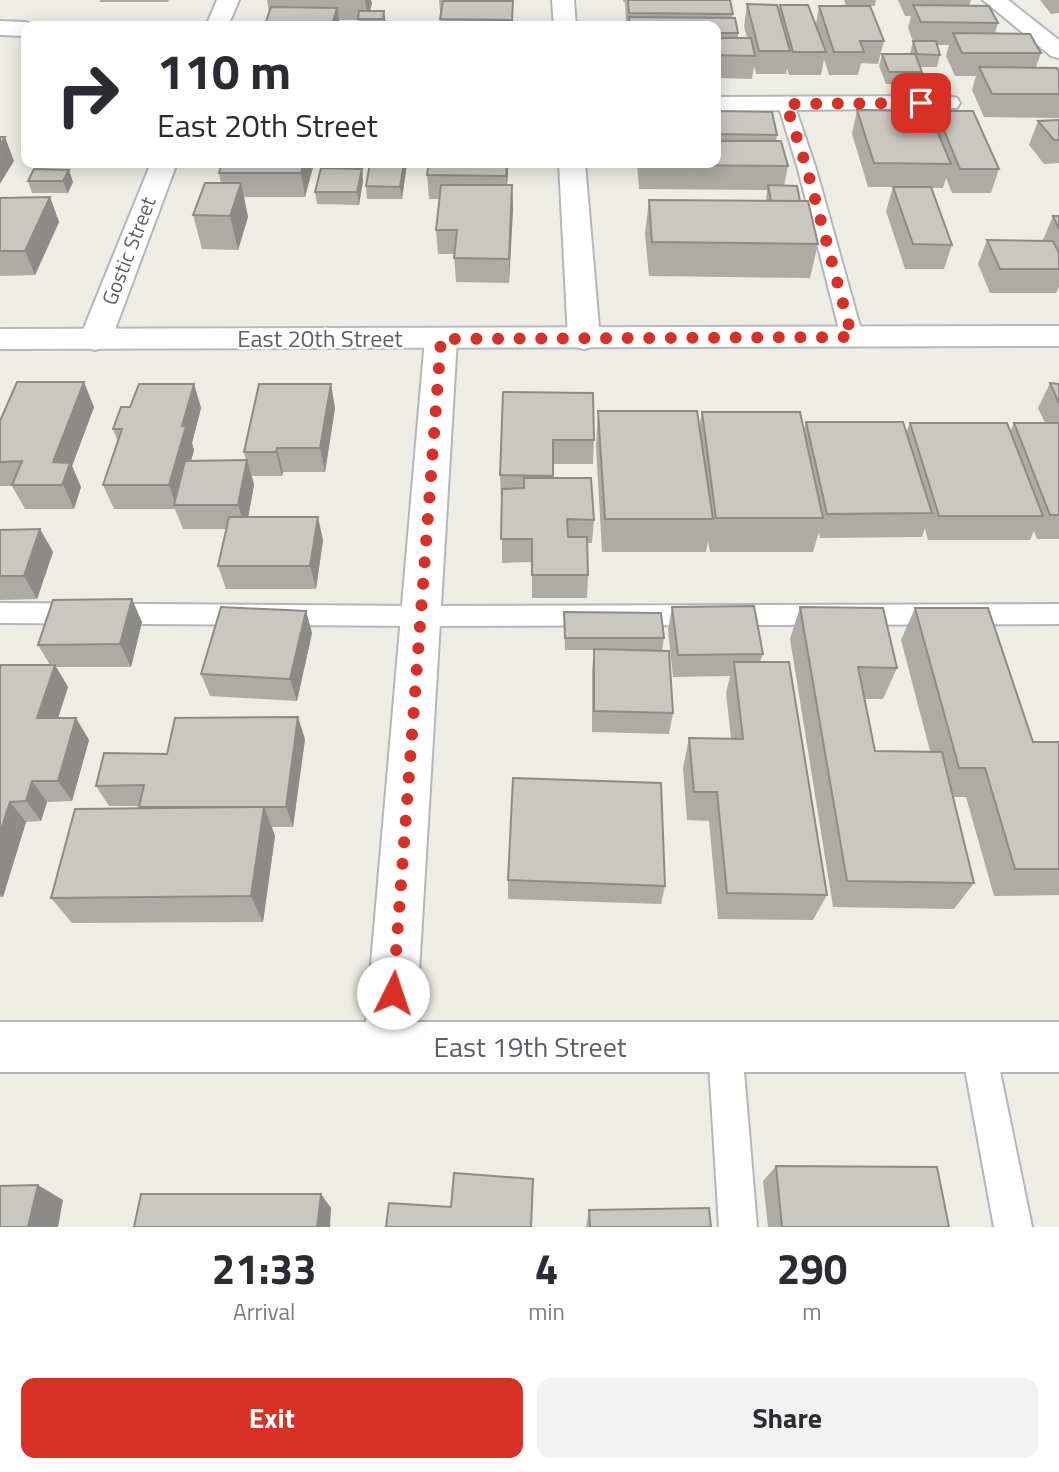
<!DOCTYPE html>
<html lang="en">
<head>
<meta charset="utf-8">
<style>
	body { margin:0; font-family:"Titillium Web",sans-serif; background:#f2f2f3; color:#2b2b33; height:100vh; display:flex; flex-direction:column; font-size:26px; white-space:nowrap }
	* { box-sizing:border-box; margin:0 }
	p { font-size:23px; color:#7c7c81 }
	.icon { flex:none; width:38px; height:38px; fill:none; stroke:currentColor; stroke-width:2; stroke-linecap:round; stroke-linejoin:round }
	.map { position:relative; height:1227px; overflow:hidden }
	.panel { display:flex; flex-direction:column; background:#fff; flex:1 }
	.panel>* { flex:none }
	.top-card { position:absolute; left:21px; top:21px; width:700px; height:147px; border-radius:14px; box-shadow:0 4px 18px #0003; background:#fff; color:#2b2b33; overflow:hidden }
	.pin { position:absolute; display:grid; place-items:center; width:60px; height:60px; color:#fff; margin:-30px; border-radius:14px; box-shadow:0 4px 10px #0006 }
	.me { position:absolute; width:77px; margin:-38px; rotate:4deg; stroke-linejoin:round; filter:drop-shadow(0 0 5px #0008) }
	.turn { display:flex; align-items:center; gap:24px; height:147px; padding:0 21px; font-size:32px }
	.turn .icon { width:91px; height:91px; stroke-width:2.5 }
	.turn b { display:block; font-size:49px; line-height:60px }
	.eta { display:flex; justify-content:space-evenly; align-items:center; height:119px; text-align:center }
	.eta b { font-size:42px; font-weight:700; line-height:49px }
	.action { display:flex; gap:14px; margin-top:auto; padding:14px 21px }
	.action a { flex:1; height:80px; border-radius:14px; background:#d93025; color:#fff; font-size:28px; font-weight:700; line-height:80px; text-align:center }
	.action a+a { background:#f2f2f3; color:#2b2b33 }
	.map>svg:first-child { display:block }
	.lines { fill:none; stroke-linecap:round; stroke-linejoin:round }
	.service-casing { stroke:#b4b6bb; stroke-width:4 }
	.minor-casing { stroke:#b4b6bb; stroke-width:4 }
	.secondary-casing { stroke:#b8b9c0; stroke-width:4 }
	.service { fill:#fff; fill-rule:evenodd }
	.minor { fill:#fff; fill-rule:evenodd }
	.secondary { fill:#fff; fill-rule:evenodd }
	.wall { fill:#aeaba6 }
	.shaded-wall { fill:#8d8b87 }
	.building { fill:#cac7c1; stroke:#8d8b87; stroke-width:2 }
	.route { stroke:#d93025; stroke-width:12; stroke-dasharray:0 21.6 }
	.labels { text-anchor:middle; stroke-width:5; stroke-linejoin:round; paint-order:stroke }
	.far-street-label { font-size:21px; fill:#5c5f64; stroke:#fff }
	.street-label { font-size:24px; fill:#5c5f64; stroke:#fff }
	.near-street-label { font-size:28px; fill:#5c5f64; stroke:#fff }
</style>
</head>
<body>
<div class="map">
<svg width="1059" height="1227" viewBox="0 0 1059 1227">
	<rect width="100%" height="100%" fill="#eeede4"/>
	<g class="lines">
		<defs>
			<g id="service">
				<polygon points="786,99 794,104 816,169 863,337 859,342 845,342 841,337 798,169 778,104"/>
				<polygon points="0,603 420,606 1059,604 1059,624 420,626 0,623"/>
				<polygon points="725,1030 737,1035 742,1047 757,1227 719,1227 708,1047 713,1035"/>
				<polygon points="978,1030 990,1035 995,1047 1032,1227 994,1227 961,1047 966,1035"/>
			</g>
			<g id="minor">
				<polygon points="217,0 239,0 228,26 206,26"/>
				<polygon points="552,0 574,0 576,26 554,26"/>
				<polygon points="983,0 1008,0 1059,40 1059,58 1051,56"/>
				<polygon points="0,21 26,22 35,26 26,26 26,36 0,35"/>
				<polygon points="948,96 957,98 960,103 957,108 716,111 716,97"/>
				<polygon points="151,163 177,163 111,340 106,347 95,350 84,347 79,340"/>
				<polygon points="559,163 585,163 600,339 595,346 584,349 573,346 568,339"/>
				<polygon points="441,329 452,332 457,339 416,1022 1059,1022 1059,1072 0,1072 0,1022 366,1022 425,339 430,332"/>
			</g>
			<polygon id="secondary" points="1059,326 1059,346 0,349 0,329"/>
		</defs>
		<use href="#service" class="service-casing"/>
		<use href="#minor" class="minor-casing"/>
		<use href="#secondary" class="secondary-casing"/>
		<use href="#service" class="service"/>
		<use href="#minor" class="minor"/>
		<use href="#secondary" class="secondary"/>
	</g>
	<g class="wall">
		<polygon points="100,0 169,0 168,2 100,2"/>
		<polygon points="267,0 371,0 370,11 384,11 385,26 359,26 358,20 339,20 340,26 265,26 265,24 269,12"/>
		<polygon points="439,0 503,0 503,1 513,1 513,26 441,26 441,12 440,12"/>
		<polygon points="623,0 730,0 733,14 732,18 738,33 738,38 747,38 744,26 747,4 779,10 780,5 816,24 819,6 884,41 878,64 861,63 858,75 829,75 824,59 821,75 789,75 787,68 786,74 756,74 754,66 752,79 716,78 716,26 626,26 625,2 623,2"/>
		<polygon points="844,0 876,0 875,6 846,6"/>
		<polygon points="898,0 971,0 969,6 998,23 995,33 1041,53 1036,67 1059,72 1059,118 984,117 972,90 976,76 955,76 946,56 949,45 937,45 940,55 937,67 920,67 922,72 919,84 886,84 879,66 882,54 910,54 913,41 908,28 911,16 905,16"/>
		<polygon points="1040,0 1059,0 1059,13 1051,14"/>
		<polygon points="857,110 933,120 936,111 999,169 991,193 952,193 946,178 943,188 931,188 952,245 944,269 905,269 886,211 893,187 868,187 852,134"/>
		<polygon points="716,111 777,135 776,141 788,166 784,186 800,201 818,244 810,278 649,276 645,234 649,200 766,201 767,190 639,189 637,163 716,163"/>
		<polygon points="1059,120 1059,163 1044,164 1029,145 1038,121"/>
		<polygon points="370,163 407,163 402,199 367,199 366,186"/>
		<polygon points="429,163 508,163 507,185 512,185 513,209 509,283 456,282 454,254 438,254 436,230 440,199 429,199 427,175"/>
		<polygon points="314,164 305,197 244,197 248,217 238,250 202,249 193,215 221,183 219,173"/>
		<polygon points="34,169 73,182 68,193 32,193 28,181"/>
		<polygon points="362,169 363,181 359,205 317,204 315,192"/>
		<polygon points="50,197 59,222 35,275 0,276 0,198"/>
		<polygon points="1053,216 1059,216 1059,287 1056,293 990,293 978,264 987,240 1043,240"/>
		<polygon points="1050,383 1059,384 1059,539 1037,539 1034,531 1030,540 928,540 925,528 922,537 820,538 819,532 813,552 710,552 708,541 706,552 602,552 596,446 598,411 699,427 702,412 804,430 806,422 906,433 910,423 1010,432 1014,423 1045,423 1038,408"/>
		<polygon points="194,384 201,408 192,443 194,450 191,461 246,460 244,452 335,408 325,472 283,472 282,476 252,476 254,485 248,517 323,540 316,589 226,589 218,566 226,529 183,529 175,509 114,509 103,485 118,442 113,429 130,407"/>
		<polygon points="503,392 594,440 593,464 553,464 553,478 594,520 592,543 587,543 588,575 587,598 532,598 532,562 502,563 502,499 501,499 500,475"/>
		<polygon points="94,407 72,466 81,487 74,509 25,509 12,486 0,486 0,421"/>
		<polygon points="40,529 53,552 37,599 0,600 0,530"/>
		<polygon points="672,607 763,654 760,662 827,895 813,920 718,919 709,821 687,820 683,768 689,738 731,739 726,693 730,676 673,677 668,630"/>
		<polygon points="800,607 897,668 883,699 865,699 875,751 930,751 901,640 915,608 1033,742 1059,742 1059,895 994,896 966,797 953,797 974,883 954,909 833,907 790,639"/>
		<polygon points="306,611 312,633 297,701 210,696 201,674"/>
		<polygon points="564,612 664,638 662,650 636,650 673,713 669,734 592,732 592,671 594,650 565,650"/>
		<polygon points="142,622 131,667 56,667 68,687 58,718 76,718 89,740 72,801 47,802 41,821 26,822 3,897 0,897 0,668 50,665 38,645"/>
		<polygon points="305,739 293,827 272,827 275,836 263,922 72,923 51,898 140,808 140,806 109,806 96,786 167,754"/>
		<polygon points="508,880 665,886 661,904 508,899"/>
		<polygon points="776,1166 949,1227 768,1227 763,1181"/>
		<polygon points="589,1210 711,1227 586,1227"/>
	</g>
	<g class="shaded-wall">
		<polygon points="365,0 371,0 372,3 368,20"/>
		<polygon points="337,8 340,26 333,26 332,25"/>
		<polygon points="384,11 386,23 385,26 384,26 383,19"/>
		<polygon points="5,137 14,161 0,184 0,145"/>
		<polygon points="304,163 314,163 305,197 301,173"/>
		<polygon points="404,163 407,163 407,164 402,199 400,187"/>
		<polygon points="507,163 508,163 508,173 506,200"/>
		<polygon points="362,169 363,181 359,205 357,192"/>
		<polygon points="69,170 73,182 68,193 63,181"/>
		<polygon points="241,183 248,217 238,250 230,216"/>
		<polygon points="512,185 513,209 509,283 509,259"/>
		<polygon points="50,197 59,222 35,275 25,251"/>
		<polygon points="84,382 94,407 72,466 81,487 74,509 53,462"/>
		<polygon points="194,384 201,408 192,443 194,450 178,505 176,505 169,485 182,426"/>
		<polygon points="331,384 335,408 325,472 320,448"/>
		<polygon points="277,448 283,472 282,476 276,452"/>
		<polygon points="247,460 254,485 246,529 238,505"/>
		<polygon points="318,517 323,540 316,589 310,566"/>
		<polygon points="40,529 53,552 37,599 24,576"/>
		<polygon points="132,599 142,622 131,667 120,644"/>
		<polygon points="306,611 312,633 297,701 290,679"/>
		<polygon points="55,665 68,687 51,740 37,718"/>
		<polygon points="298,717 305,739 293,827 286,807"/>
		<polygon points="76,718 89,740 72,801 58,781"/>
		<polygon points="32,781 47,802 41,821 26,801"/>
		<polygon points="10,802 26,822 3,897 0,894 0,833"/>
		<polygon points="264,807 275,836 263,922 251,896"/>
		<polygon points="38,1185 63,1200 58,1227 28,1227"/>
		<polygon points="321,1194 331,1208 330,1227 317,1227"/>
	</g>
	<g class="building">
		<polygon points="628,0 730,0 733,14 629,13"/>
		<polygon points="443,1 513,1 512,20 440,19"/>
		<polygon points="747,4 777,5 790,51 759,51"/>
		<polygon points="780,5 808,5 826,52 793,52"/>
		<polygon points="913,5 989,6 998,23 921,22"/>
		<polygon points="819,6 870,6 884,41 860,41 864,52 834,52"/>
		<polygon points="271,7 337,8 332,25 265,24"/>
		<polygon points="359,11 384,11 383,19 358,19"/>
		<polygon points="629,17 735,18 738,33 716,33 716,26 630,26"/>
		<polygon points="953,33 1030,34 1041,53 962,53"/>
		<polygon points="716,38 751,38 755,56 716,55"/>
		<polygon points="913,41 936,41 940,55 917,54"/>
		<polygon points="882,54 915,54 922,72 889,72"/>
		<polygon points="979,67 1057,68 1059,72 1059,94 992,94"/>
		<polygon points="857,110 929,111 951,164 874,163"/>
		<polygon points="716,111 772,112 777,135 716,134"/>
		<polygon points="936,111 973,111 999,169 960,169"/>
		<polygon points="1059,120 1059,140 1054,140 1038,121"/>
		<polygon points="0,137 5,137 0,145"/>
		<polygon points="716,141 781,141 788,166 641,165 641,163 716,163"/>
		<polygon points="222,163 304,163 301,173 219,173"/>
		<polygon points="370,163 404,163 400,187 366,186"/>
		<polygon points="429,163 507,163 506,176 427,175"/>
		<polygon points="321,168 362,169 357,192 315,192"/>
		<polygon points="34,169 69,170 63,181 28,181"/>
		<polygon points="205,183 241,183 230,216 193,215"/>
		<polygon points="441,185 512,185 509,259 454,258 457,230 436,230"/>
		<polygon points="768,185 797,186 800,201 771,201"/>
		<polygon points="893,187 931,187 952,245 913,244"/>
		<polygon points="50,197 25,251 0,251 0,198"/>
		<polygon points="649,200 808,201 818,244 652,242"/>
		<polygon points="1053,216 1059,216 1059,229"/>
		<polygon points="987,240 1053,241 1059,253 1059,269 1000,269"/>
		<polygon points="17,382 84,382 53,462 70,463 62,485 12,485 22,461 0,462 0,421"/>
		<polygon points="1050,383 1059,384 1059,403"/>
		<polygon points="139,384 194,384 182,426 186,426 169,485 103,485 122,429 113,429 121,407 130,407"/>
		<polygon points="259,384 331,384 320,448 277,448 276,452 244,452"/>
		<polygon points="503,392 593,393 594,440 553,440 553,476 500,475"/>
		<polygon points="598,411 697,411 713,519 605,519"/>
		<polygon points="702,412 800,412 823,518 716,518"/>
		<polygon points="806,422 903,422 932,513 827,514"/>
		<polygon points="910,423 1007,423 1043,516 939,516"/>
		<polygon points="1014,423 1059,423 1059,515 1050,515"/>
		<polygon points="247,460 238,505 174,505 185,461"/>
		<polygon points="524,478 591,478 594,520 567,519 568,537 587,537 588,575 532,575 532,539 501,539 502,489 524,488"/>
		<polygon points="229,517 318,517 310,566 218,566"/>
		<polygon points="40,529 24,576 0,576 0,530"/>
		<polygon points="132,599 120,644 38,645 53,600"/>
		<polygon points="754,606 763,654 678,655 672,607"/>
		<polygon points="221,607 306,611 290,679 201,674"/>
		<polygon points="800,607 883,608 897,668 858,667 875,751 942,752 974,883 847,881"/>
		<polygon points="915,608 988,608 1033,742 1059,742 1059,869 1015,869 985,768 959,768"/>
		<polygon points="564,612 661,613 664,638 565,638"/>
		<polygon points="594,649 669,651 673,713 594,711"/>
		<polygon points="734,662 789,662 827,895 727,893 717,792 694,792 689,738 743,739"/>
		<polygon points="1,665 55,665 37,718 76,718 58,781 32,781 26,801 10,802 0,833 0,668"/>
		<polygon points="298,717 286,807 139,807 144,785 96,786 104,753 167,754 175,718"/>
		<polygon points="513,778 661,783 665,886 508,880"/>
		<polygon points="264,807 251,896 51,898 75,809"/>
		<polygon points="776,1166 937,1167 949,1227 782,1227"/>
		<polygon points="454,1173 533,1179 531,1227 386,1227 389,1203 451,1207"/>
		<polygon points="38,1185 28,1227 0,1227 0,1186"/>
		<polygon points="141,1194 321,1194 317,1227 134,1227"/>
		<polygon points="709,1208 711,1227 590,1227 589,1210"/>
	</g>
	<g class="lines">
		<polyline class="route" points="393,993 441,339 852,337 807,169 786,104 921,103"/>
	</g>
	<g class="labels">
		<g class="far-street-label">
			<text transform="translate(129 251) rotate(-69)" y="7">Gostic Street</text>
		</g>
		<g class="street-label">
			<text x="320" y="347">East 20th Street</text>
		</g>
		<g class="near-street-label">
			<text x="530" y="1057">East 19th Street</text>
		</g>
	</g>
</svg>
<div class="pin" style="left:921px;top:103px;background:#d93025"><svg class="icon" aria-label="arrive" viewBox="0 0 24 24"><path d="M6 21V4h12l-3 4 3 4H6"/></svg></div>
<svg class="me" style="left:393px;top:993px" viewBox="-20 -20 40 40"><circle r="19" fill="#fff"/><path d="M0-13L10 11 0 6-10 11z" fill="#d93025"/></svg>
<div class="top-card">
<div class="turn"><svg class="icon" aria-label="right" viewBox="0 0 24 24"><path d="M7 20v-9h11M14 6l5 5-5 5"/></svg><div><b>110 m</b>East 20th Street</div></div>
</div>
</div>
<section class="panel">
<div class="eta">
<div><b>21:33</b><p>Arrival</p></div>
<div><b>4</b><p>min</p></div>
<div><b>290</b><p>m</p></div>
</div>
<div class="action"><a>Exit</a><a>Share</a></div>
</section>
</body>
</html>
